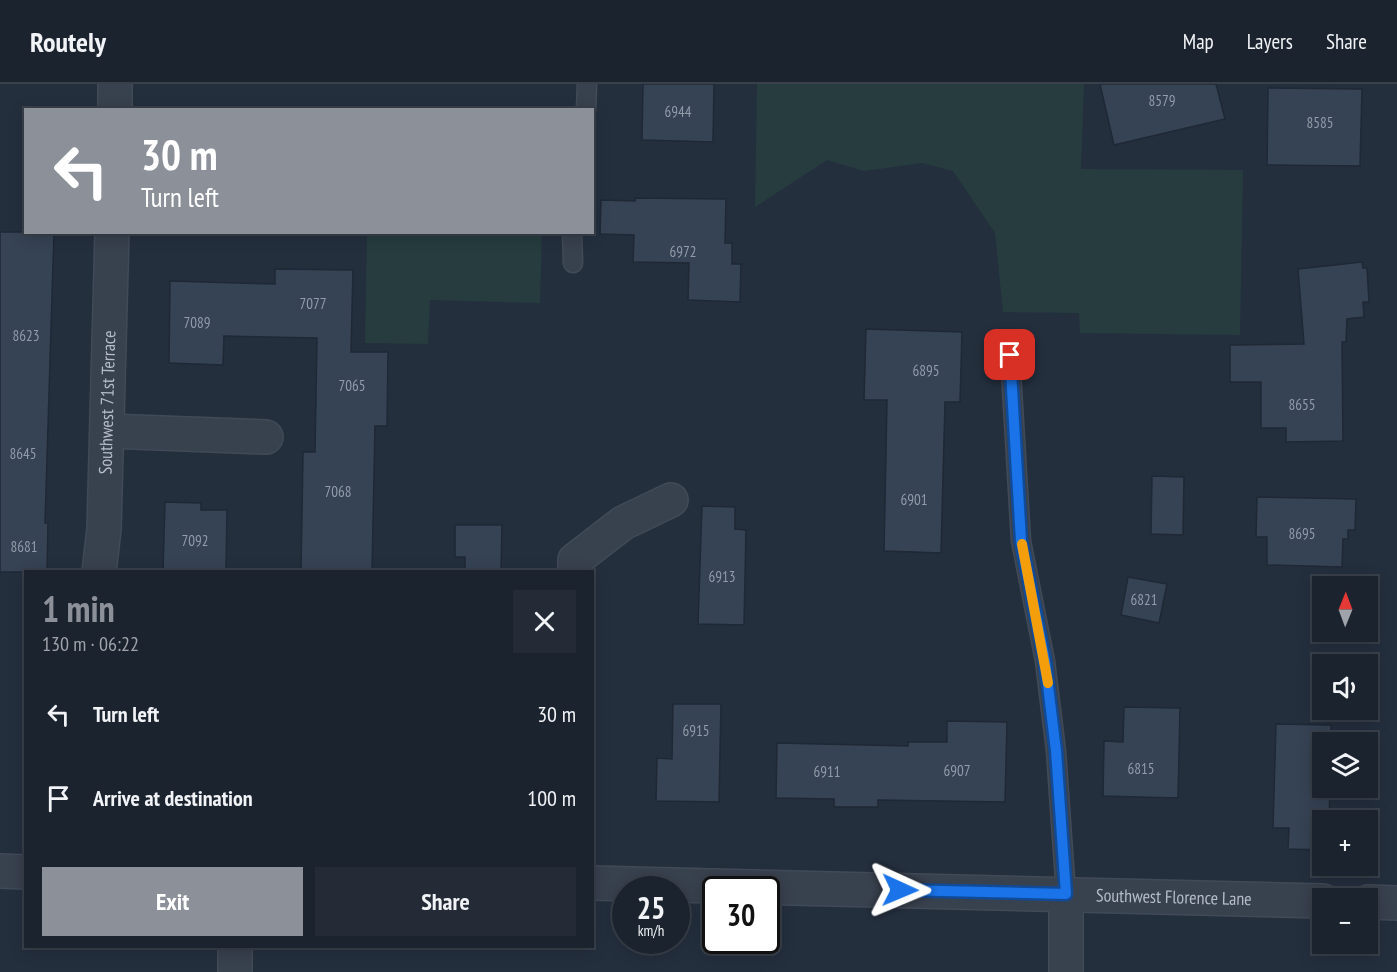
<!DOCTYPE html>
<html lang="en">
<head>
<meta charset="utf-8">
<style>
	body { margin:0; font-family:"PT Sans Narrow",sans-serif; background:#242b36; color:#f1f3f6; height:100vh; display:flex; flex-direction:column; font-size:22px; white-space:nowrap }
	* { box-sizing:border-box; margin:0 }
	p { font-size:20px; color:#a0a4aa }
	.icon { flex:none; width:33px; height:33px; fill:none; stroke:currentColor; stroke-width:2; stroke-linecap:round; stroke-linejoin:round }
	.map { position:relative; flex:1; overflow:hidden }
	.drawer { position:absolute; left:24px; top:486px; width:570px; height:378px; display:flex; flex-direction:column; background:#1b232e; border-radius:0px; box-shadow:0 3px 15px #0003,0 0 0 2px #39404a }
	.drawer>* { flex:none }
	.banner { position:absolute; left:24px; top:24px; width:570px; height:126px; border-radius:0px; box-shadow:0 3px 15px #0003,0 0 0 2px #39404a; background:#8c9099; color:#fff; overflow:hidden }
	.needle { width:39px; rotate:1deg }
	.buttons { position:absolute; left:1312px; top:492px; display:grid; gap:12px }
	.buttons a { display:grid; place-items:center; width:66px; height:66px; border-radius:0px; background:#1b232e; box-shadow:0 3px 15px #0003,0 0 0 2px #39404a; font-size:30px }
	.speed { position:absolute; left:612px; top:792px; display:flex; gap:12px; font-size:30px; font-weight:700; text-align:center }
	.speed>* { display:grid; place-content:center; width:78px; height:78px; border-radius:50%; background:#1b232e; box-shadow:0 3px 15px #0003,0 0 0 2px #39404a; line-height:1 }
	.speed small { font-size:15px; font-weight:400 }
	.speed .limit { border:3px solid #111; border-radius:9px; background:#fff; color:#111 }
	.pin { position:absolute; display:grid; place-items:center; width:51px; height:51px; color:#fff; margin:-26px; border-radius:12px; box-shadow:0 3px 9px #0006 }
	.me { position:absolute; width:66px; margin:-33px; rotate:91deg; stroke-linejoin:round; filter:drop-shadow(0 0 4px #0008) }
	.turn { display:flex; align-items:center; gap:21px; height:126px; padding:0 18px; font-size:27px }
	.turn .icon { width:78px; height:78px; stroke-width:2.5 }
	.turn b { display:block; font-size:42px; line-height:51px }
	.round { display:grid; place-items:center; flex:none; width:63px; height:63px; border-radius:0px; background:#242b36 }
	.summary { display:flex; align-items:center; justify-content:space-between; height:102px; padding:0 18px }
	h1 { font-size:36px; font-weight:700; line-height:45px; color:#8c9099 }
	.button { display:flex; gap:12px; margin-top:auto; padding:12px 18px }
	.button a { flex:1; height:69px; border-radius:0px; background:#8c9099; color:#fff; font-size:24px; font-weight:700; line-height:69px; text-align:center }
	.button a+a { background:#242b36; color:#f1f3f6 }
	ul { padding:0; list-style:none }
	li { display:flex; align-items:center; gap:18px; height:84px; padding:0 18px }
	li div { flex:1 }
	li b { display:block; font-size:22px }
	li em { font-style:normal }
	header { display:flex; align-items:center; gap:36px; box-sizing:border-box; height:84px; padding:0 30px; background:#1b232e; border-bottom:2px solid #39404a }
	header strong { font-size:28px }
	nav { display:flex; gap:33px; margin-inline-start:auto; font-size:21px }
	.map>svg:first-child { display:block }
	.green { fill:#263c3f }
	.building { fill:#364354; stroke:#1f2835; stroke-width:1.5 }
	.lines { fill:none; stroke-linecap:round; stroke-linejoin:round }
	.lane-casing { stroke:#414a57; stroke-width:21 }
	.street-casing { stroke:#414a57; stroke-width:36 }
	.lane { stroke:#38414e; stroke-width:18 }
	.street { stroke:#38414e; stroke-width:33 }
	.route-casing { stroke:#114b97; stroke-width:15 }
	.route { stroke:#1a73e8; stroke-width:10 }
	.slow { stroke:#f59e0b; stroke-width:10 }
	.labels { text-anchor:middle; stroke-width:6; stroke-linejoin:round; paint-order:stroke }
	.number-label { font-size:15px; fill:#929caa }
	.street-label { font-size:18px; fill:#b4bcc9; stroke:#1d2633 }
</style>
</head>
<body>
<header>
<strong>Routely</strong>
<nav><a>Map</a><a>Layers</a><a>Share</a></nav>
</header>
<div class="map">
<svg width="1397" height="888" viewBox="0 0 1397 888">
	<rect width="100%" height="100%" fill="#242f3e"/>
	<g class="green">
		<polygon points="757,0 1084,0 1081,85 1243,86 1240,251 1080,249 1079,229 1003,228 995,149 953,87 922,79 864,87 827,76 755,123"/>
		<polygon points="332,149 542,149 540,219 430,216 428,260 365,259 367,150"/>
	</g>
	<g class="building">
		<polygon points="643,0 714,0 713,58 642,56"/>
		<polygon points="1100,0 1216,0 1225,35 1114,61"/>
		<polygon points="1268,4 1362,5 1360,82 1267,81"/>
		<polygon points="635,114 726,115 725,159 732,159 732,180 741,180 740,218 688,216 689,179 633,178 634,151 600,150 601,116 635,117"/>
		<polygon points="0,148 54,148 45,439 48,439 47,488 0,488"/>
		<polygon points="1362,178 1363,184 1367,184 1369,218 1363,218 1364,233 1347,235 1346,258 1342,258 1343,357 1286,358 1286,344 1261,344 1261,298 1230,298 1230,261 1304,260 1298,185"/>
		<polygon points="275,185 353,186 351,268 388,268 387,342 375,342 372,488 301,488 303,368 315,368 317,254 224,252 223,281 169,279 170,197 275,200"/>
		<polygon points="866,245 962,248 960,318 945,318 941,469 884,467 887,316 864,316"/>
		<polygon points="1152,392 1184,393 1183,451 1151,450"/>
		<polygon points="1257,413 1356,415 1355,446 1348,446 1348,455 1343,455 1342,483 1267,481 1267,453 1256,453"/>
		<polygon points="165,418 201,419 201,426 227,426 226,488 163,488"/>
		<polygon points="702,422 735,423 735,445 746,446 744,541 698,540"/>
		<polygon points="455,441 502,441 501,488 465,488 465,473 455,473"/>
		<polygon points="1128,493 1167,500 1159,539 1121,531"/>
		<polygon points="673,620 721,620 719,718 656,717 657,674 672,675"/>
		<polygon points="1124,623 1180,624 1178,714 1103,712 1104,657 1123,658"/>
		<polygon points="947,637 1007,638 1005,718 878,716 878,723 834,723 834,715 776,714 777,659 908,662 908,658 947,658"/>
		<polygon points="1276,640 1331,641 1331,658 1323,658 1323,704 1330,704 1329,736 1323,736 1323,766 1288,765 1289,744 1273,744"/>
	</g>
	<g class="lines">
		<defs>
			<g id="lane">
				<polyline points="586,26 587,0"/>
				<polyline points="572,148 573,179"/>
				<polyline points="1010,271 1021,457 1045,577 1056,667 1066,810"/>
			</g>
			<g id="street">
				<polyline points="115,26 115,0"/>
				<polyline points="108,347 266,353"/>
				<path id="s1" d="M99 488 104 445 112 148"/>
				<polyline points="575,488 575,476 623,439 671,416"/>
				<polyline points="0,787 26,788"/>
				<path id="s2" d="M592 799 1323 817"/>
				<polyline points="1368,818 1397,819"/>
				<polyline points="235,862 235,888"/>
				<polyline points="1066,888 1066,810"/>
			</g>
		</defs>
		<use href="#lane" class="lane-casing"/>
		<use href="#street" class="street-casing"/>
		<use href="#lane" class="lane"/>
		<use href="#street" class="street"/>
	</g>
	<g class="lines">
		<defs>
			<polyline id="route" points="900,806 1066,810 1056,667 1045,577 1021,457 1010,271"/>
		</defs>
		<use href="#route" class="route-casing"/>
		<use href="#route" class="route"/>
		<polyline class="slow" points="1022,460 1048,599"/>
	</g>
	<g class="labels">
		<g class="number-label">
			<text x="1162" y="22">8579</text>
			<text x="678" y="33">6944</text>
			<text x="1320" y="44">8585</text>
			<text x="683" y="173">6972</text>
			<text x="313" y="225">7077</text>
			<text x="197" y="244">7089</text>
			<text x="26" y="257">8623</text>
			<text x="926" y="292">6895</text>
			<text x="352" y="307">7065</text>
			<text x="1302" y="326">8655</text>
			<text x="23" y="375">8645</text>
			<text x="338" y="413">7068</text>
			<text x="914" y="421">6901</text>
			<text x="1302" y="455">8695</text>
			<text x="195" y="462">7092</text>
			<text x="24" y="468">8681</text>
			<text x="722" y="498">6913</text>
			<text x="1144" y="521">6821</text>
			<text x="696" y="652">6915</text>
			<text x="1141" y="690">6815</text>
			<text x="957" y="692">6907</text>
			<text x="827" y="693">6911</text>
		</g>
		<g class="street-label">
			<text dy="6" stroke="none"><textPath href="#s1" startOffset="170">Southwest 71st Terrace</textPath></text>
			<text dy="6" stroke="none"><textPath href="#s2" startOffset="582">Southwest Florence Lane</textPath></text>
		</g>
	</g>
</svg>
<div class="buttons">
<a><svg class="needle" viewBox="-14 -14 28 28"><path d="M0-13l5 13h-10z" fill="#e53935"/><path d="M0 13l5-13h-10z" fill="#a0a4aa"/></svg></a>
<a><svg class="icon" aria-label="sound" viewBox="0 0 24 24"><path d="M4 9h4l5-4v14l-5-4H4zM17 9q2 3 0 6"/></svg></a>
<a><svg class="icon" aria-label="layers" viewBox="0 0 24 24"><path d="M12 4l9 5-9 5-9-5zM3 14l9 5 9-5"/></svg></a>
<a>+</a>
<a>−</a>
</div>
<div class="speed"><div>25<small>km/h</small></div><div class="limit">30</div></div>
<div class="pin" style="left:1010px;top:271px;background:#d93025"><svg class="icon" aria-label="arrive" viewBox="0 0 24 24"><path d="M6 21V4h12l-3 4 3 4H6"/></svg></div>
<svg class="me" style="left:900px;top:806px" viewBox="-20 -20 40 40"><path d="M0-17L14 15 0 8-14 15z" fill="#1a73e8" stroke="#fff" stroke-width="4"/></svg>
<div class="banner">
<div class="turn"><svg class="icon" aria-label="left" viewBox="0 0 24 24"><path d="M17 20v-9H6M10 6l-5 5 5 5"/></svg><div><b>30 m</b>Turn left</div></div>
</div>
<section class="drawer">
<div class="summary"><div><h1>1 min</h1><p>130 m · 06:22</p></div><a class="round"><svg class="icon" aria-label="close" viewBox="0 0 24 24"><path d="M6 6l12 12M18 6L6 18"/></svg></a></div>
<ul>
<li><svg class="icon" aria-label="left" viewBox="0 0 24 24"><path d="M17 20v-9H6M10 6l-5 5 5 5"/></svg><div><b>Turn left</b></div><em>30 m</em></li>
<li><svg class="icon" aria-label="arrive" viewBox="0 0 24 24"><path d="M6 21V4h12l-3 4 3 4H6"/></svg><div><b>Arrive at destination</b></div><em>100 m</em></li>
</ul>
<div class="button"><a>Exit</a><a>Share</a></div>
</section>
</div>
</body>
</html>
